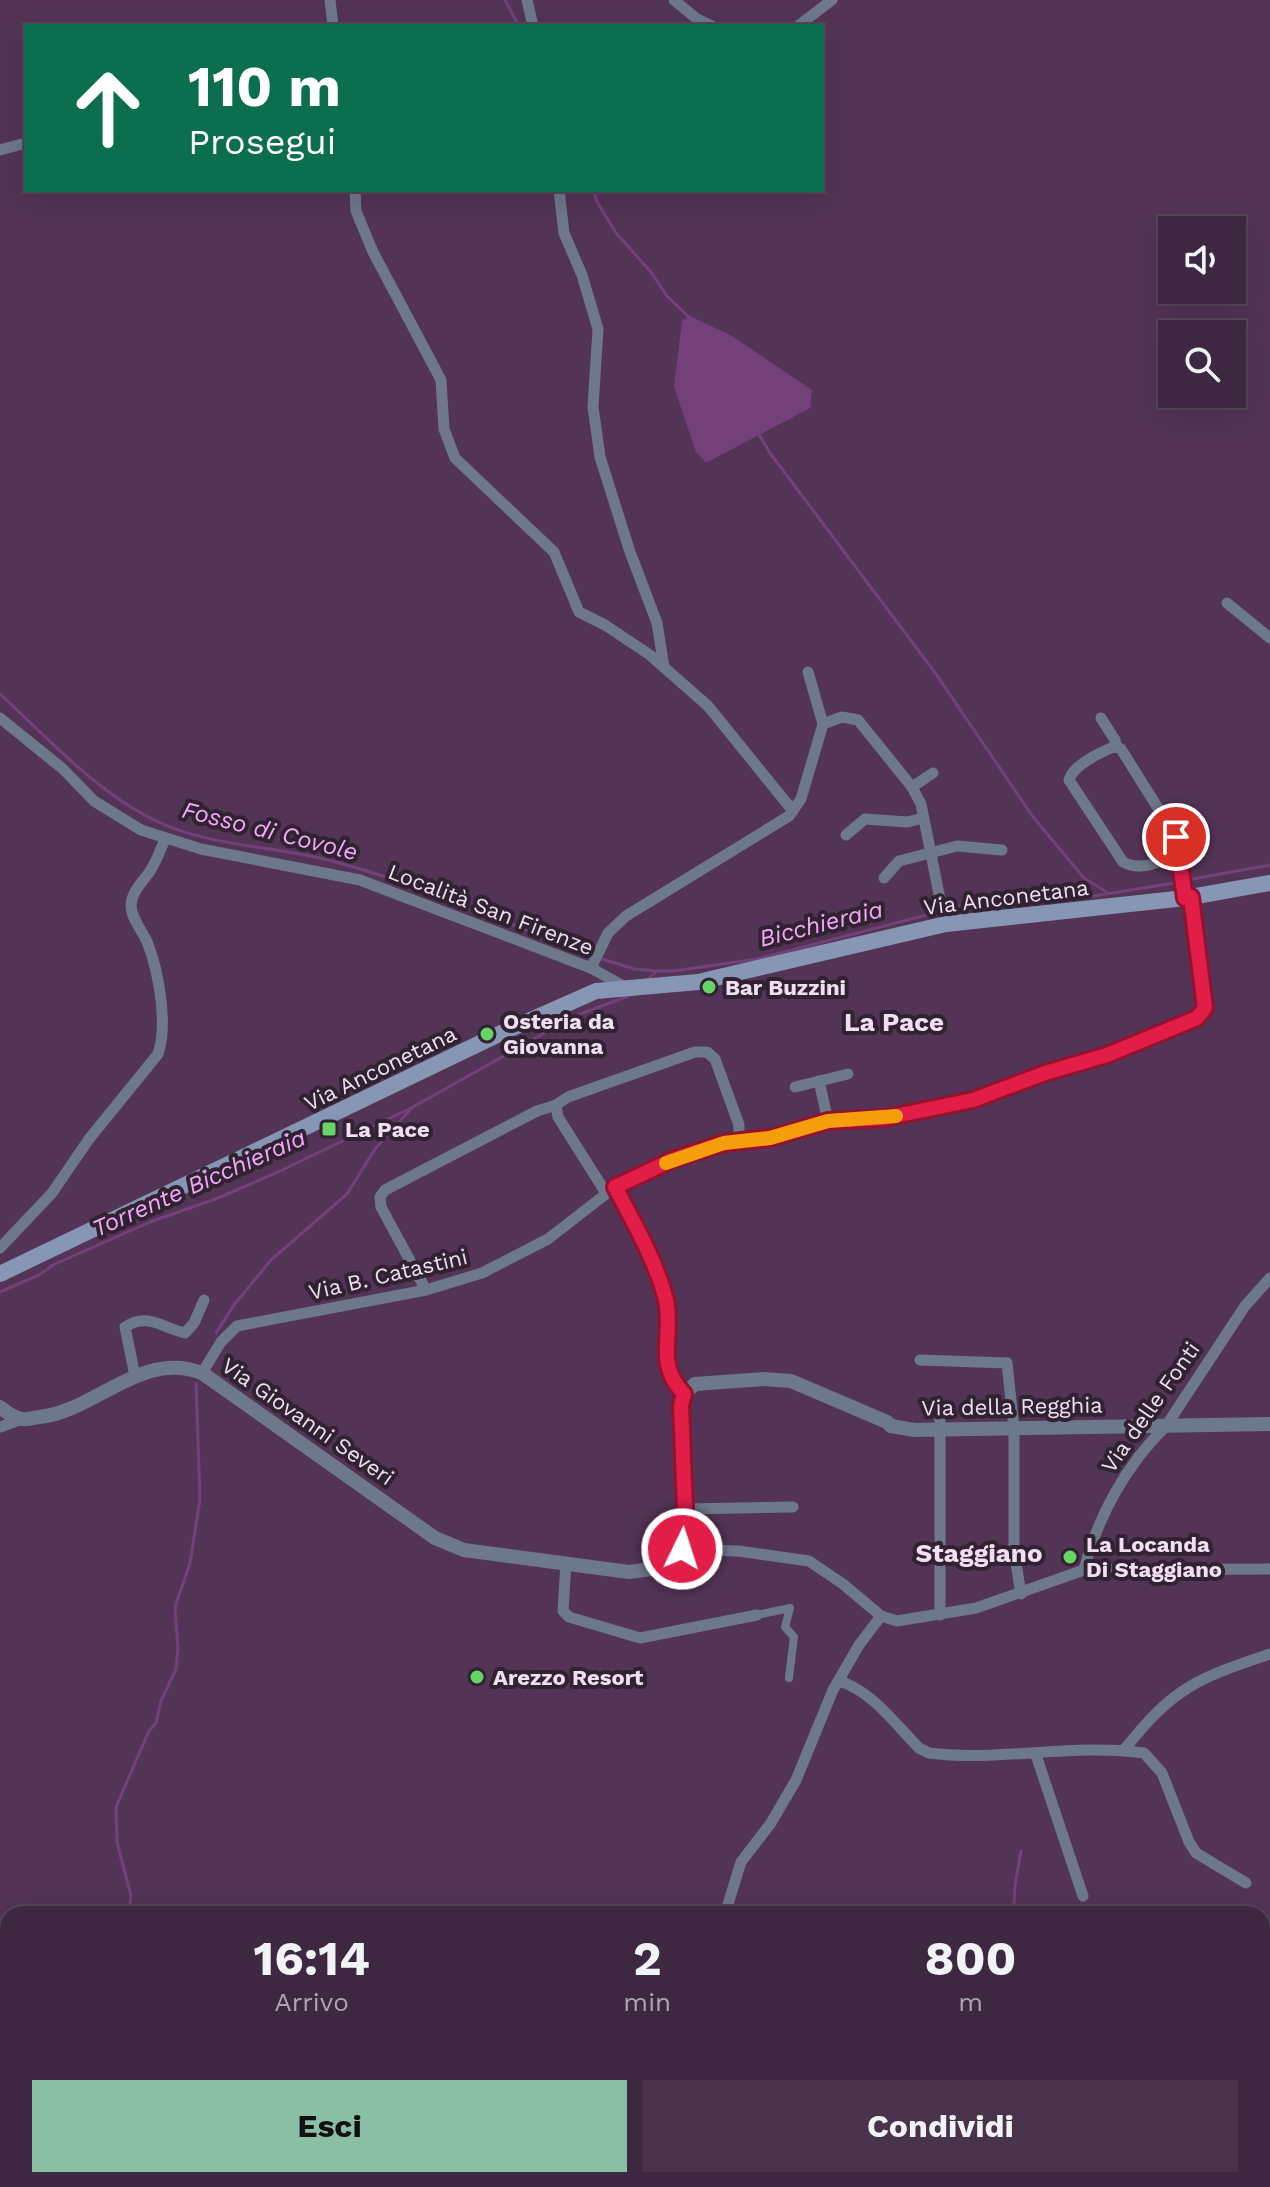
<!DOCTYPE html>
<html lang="it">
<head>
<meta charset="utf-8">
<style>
	body { margin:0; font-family:"Work Sans",sans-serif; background:#49334b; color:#f1f3f6; height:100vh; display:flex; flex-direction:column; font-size:30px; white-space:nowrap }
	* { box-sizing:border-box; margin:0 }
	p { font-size:26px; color:#ada5b1 }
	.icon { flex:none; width:44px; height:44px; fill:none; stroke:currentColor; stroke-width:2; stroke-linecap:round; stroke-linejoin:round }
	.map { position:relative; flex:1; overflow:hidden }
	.drawer { position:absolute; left:0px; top:1906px; width:1270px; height:282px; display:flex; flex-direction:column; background:#3e2740; border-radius:24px 24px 0 0; box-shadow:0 8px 32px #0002,0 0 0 2px #574459 }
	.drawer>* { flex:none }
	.banner { position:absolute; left:24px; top:24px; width:800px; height:168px; border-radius:0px; box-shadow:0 8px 32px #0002,0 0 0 2px #574459; background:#0b6e4f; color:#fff; overflow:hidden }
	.fabs { position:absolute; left:1158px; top:216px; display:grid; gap:16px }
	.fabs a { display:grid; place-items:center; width:88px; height:88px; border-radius:0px; background:#3e2740; box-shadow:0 8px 32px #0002,0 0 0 2px #574459; font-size:40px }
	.pin { position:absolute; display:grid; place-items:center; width:68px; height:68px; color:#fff; margin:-34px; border:4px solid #fff; border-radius:50%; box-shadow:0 2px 8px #0007 }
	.me { position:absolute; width:88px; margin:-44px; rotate:4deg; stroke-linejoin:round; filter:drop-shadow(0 0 6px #0008) }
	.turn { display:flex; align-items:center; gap:28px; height:168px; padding:0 32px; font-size:36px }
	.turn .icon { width:104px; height:104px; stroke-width:2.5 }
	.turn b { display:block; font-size:56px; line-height:68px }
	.eta { display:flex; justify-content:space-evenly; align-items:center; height:136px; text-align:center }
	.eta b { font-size:48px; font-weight:700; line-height:56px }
	.action { display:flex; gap:16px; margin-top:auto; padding:16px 32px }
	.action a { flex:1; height:92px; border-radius:0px; background:#8abfa5; color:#111; font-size:32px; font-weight:700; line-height:92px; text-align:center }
	.action a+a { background:#49334b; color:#f1f3f6 }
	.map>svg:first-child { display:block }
	.green { fill:#40783e }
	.water { fill:#74407a }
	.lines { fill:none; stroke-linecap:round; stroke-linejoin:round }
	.stream { stroke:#74407a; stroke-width:3 }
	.pedestrian { stroke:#6e788b; stroke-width:8 }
	.minor { stroke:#6e788b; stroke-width:11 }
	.tertiary { stroke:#6e788b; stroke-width:14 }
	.secondary { stroke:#8796b4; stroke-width:16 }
	.route-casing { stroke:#92132f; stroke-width:20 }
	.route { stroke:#e11d48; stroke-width:14 }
	.slow { stroke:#f59e0b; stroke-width:14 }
	.poi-dot { fill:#67d466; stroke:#302231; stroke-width:3 }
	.labels { text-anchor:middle; stroke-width:8; stroke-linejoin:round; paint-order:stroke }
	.street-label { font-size:22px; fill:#f1def3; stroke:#302231 }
	.poi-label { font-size:22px; font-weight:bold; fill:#f1def3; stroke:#302231; text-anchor:start }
	.water-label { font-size:24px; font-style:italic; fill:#f3a8fb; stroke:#302231 }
	.quarter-label { font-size:26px; font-weight:bold; fill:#f1def3; stroke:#302231 }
</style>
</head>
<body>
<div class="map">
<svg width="1270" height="2187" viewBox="0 0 1270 2187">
	<rect width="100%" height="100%" fill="#533456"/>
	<polygon class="green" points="0,1943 8,1943 8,2180 105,2180 124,2187 0,2187"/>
	<polygon class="water" points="692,317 732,336 812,390 810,408 706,463 696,452 674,387 682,320"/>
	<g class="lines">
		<g class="stream">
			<polyline points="505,0 519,26"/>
			<polyline points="594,190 596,200 616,233 651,272 667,296 691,319"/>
			<polyline points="758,433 770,453 936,674 1033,817 1084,878 1108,893"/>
			<path d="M0 694C48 738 95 791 154 820 211 848 276 845 336 862 424 886 507 924 592 956"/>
			<polyline points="1187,880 1270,865"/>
			<polyline points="599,958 634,969 657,971"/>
			<polyline points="648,979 657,971 674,971 757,959 965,905 1088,897 1180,882"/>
			<polyline points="0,1292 39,1275 53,1265 150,1222 218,1198 278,1172 413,1107 575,1016 631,995"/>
			<polyline points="216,1333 234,1305 271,1260 347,1194 375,1149 410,1110"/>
			<polyline points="128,1914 131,1896 117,1842 116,1807 149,1731 156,1723 161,1701 176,1669 178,1649 175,1607 190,1563 200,1499 196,1383"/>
			<polyline points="1004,1914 1014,1905 1015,1886 1021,1851"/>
			<polyline points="100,2180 100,2187"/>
			<polyline points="996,2180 997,2187"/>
		</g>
		<polyline class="pedestrian" points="757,1615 790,1608 785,1627 794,1637 789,1678"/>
		<g class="minor">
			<polyline points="330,0 333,26"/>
			<polyline points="527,0 533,26"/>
			<polyline points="674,0 697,19 712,26"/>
			<polyline points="798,26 832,0"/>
			<polyline points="0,150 26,143"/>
			<polyline points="355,190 356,211 373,252 441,380 444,429 455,458 554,552 579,612 605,625 650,655 708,706 793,811"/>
			<polyline points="559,190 564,233 582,275 598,329 593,407 600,457 630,552 657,623 664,667"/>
			<polyline points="1227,603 1270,638"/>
			<polyline points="808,672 823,724"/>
			<polyline points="0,718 63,769 94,801 141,830 201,849 360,880 591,968 625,987"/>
			<polyline points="1101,718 1115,740 1116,746"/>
			<polyline points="912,787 933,773"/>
			<polyline points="846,835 865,819 907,822 923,818"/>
			<path d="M1177 848C1165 862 1141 872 1123 862L1069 780C1073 765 1101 752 1116 746L1121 749 1176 837 1185 898"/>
			<polyline points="884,878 899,861 957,846 1002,850"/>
			<polyline points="591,968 608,933 626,916 789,816 801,799 823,724 842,717 858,720 912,787 921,804 941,904"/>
			<polyline points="819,1081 828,1121"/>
			<polyline points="795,1087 848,1074"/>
			<polyline points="556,1105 558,1117 606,1193"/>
			<path d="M615 1187C634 1223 656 1261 666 1300 675 1337 654 1362 684 1394"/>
			<path d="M0 1248 52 1193 89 1139 158 1054C168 1026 159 973 148 944 143 931 131 919 131 905 132 890 145 880 152 868 157 859 161 849 165 839"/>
			<polyline points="426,1290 381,1207 380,1197 385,1190 537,1111 556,1105 568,1097 695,1052 707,1052 715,1059 739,1125 739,1140"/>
			<polyline points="920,1360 1007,1363 1014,1429 1014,1551 1021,1594"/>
			<polyline points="202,1373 221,1342 237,1326 426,1290 482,1273 548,1239 615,1187 672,1160 724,1143 770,1138 828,1121 885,1118 973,1100 1045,1073 1107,1055 1197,1018 1205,1008 1191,897"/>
			<path d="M135 1376 125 1327C148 1312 162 1328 185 1333L194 1323 204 1300"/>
			<polyline points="940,1419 940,1615"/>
			<polyline points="0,1427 22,1419"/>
			<polyline points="685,1509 793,1507"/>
			<polyline points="682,1549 738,1551 809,1561 843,1584 881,1616 897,1621 976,1608 1084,1570 1270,1569"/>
			<polyline points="566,1563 563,1611 569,1617 640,1638 757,1615"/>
			<path d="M1084 1570C1098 1516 1126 1465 1166 1426L1245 1306 1270 1278"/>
			<path d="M839 1681C871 1690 896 1725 919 1748L929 1753C1000 1762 1073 1743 1144 1753L1162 1773 1189 1842 1196 1853 1246 1883"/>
			<path d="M1124 1750C1174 1687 1196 1679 1270 1654"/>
			<polyline points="1036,1755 1083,1896"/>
			<polyline points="725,1914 741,1862 771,1823 796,1780 833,1690 859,1645 881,1616"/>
			<polyline points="1262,2136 1270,2137"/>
			<polyline points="471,2180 479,2187"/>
			<polyline points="430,2187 441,2180"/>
			<polyline points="628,2187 632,2180"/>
		</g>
		<path class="tertiary" d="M0 1407C6 1412 14 1418 22 1419 27 1420 35 1417 40 1417 97 1410 141 1350 202 1373L435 1538 464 1550 629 1572 651 1569 682 1549 685 1509 681 1405 684 1394 695 1384 764 1379 791 1381 887 1422 891 1426 914 1430 1270 1424"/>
		<polyline class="secondary" points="0,1274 499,1034 596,991 698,982 946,924 1185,898 1270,883"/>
	</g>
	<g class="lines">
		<defs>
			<path id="route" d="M682 1549 685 1509 681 1405 684 1394C654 1362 674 1337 666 1300 656 1261 634 1223 615 1187L672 1160 724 1143 770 1138 828 1121 885 1118 973 1100 1045 1073 1107 1055 1197 1018 1205 1008 1191 897 1185 898 1176 837"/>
		</defs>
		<use href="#route" class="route-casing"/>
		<use href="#route" class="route"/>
		<polyline class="slow" points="666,1163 724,1143 770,1138 828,1121 896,1116"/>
	</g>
	<g class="poi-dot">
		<circle cx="709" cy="987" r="8"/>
		<circle cx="487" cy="1034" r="8"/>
		<rect x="321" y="1121" width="16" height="16" rx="4"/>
		<circle cx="1070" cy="1557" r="8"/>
		<circle cx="477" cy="1677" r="8"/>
	</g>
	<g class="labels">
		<g class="street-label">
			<text transform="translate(1006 897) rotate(-7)" y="8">Via Anconetana</text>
			<text transform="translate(491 909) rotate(21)" y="8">Località San Firenze</text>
			<text transform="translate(380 1068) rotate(-26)" y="8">Via Anconetana</text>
			<text transform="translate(388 1274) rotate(-13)" y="8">Via B. Catastini</text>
			<text transform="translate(1012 1406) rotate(-1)" y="8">Via della Regghia</text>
			<text transform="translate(1150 1407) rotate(-55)" y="8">Via delle Fonti</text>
			<text transform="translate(308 1421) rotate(35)" y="8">Via Giovanni Severi</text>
		</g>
		<g class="poi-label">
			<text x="725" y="995">Bar Buzzini</text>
			<text x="503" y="1029">Osteria da<tspan x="503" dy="25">Giovanna</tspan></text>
			<text x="345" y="1137">La Pace</text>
			<text x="1086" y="1552">La Locanda<tspan x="1086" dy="25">Di Staggiano</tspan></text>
			<text x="493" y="1685">Arezzo Resort</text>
		</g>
		<g class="water-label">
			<text transform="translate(270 831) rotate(14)" y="8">Fosso di Covole</text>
			<text transform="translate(821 924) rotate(-14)" y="8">Bicchieraia</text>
			<text transform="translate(199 1183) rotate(-24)" y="8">Torrente Bicchieraia</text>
		</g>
		<g class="quarter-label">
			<text x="894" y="1031">La Pace</text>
			<text x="979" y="1562">Staggiano</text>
		</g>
	</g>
</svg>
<div class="fabs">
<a><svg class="icon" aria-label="sound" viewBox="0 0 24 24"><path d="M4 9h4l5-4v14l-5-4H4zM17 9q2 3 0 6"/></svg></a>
<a><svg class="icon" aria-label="search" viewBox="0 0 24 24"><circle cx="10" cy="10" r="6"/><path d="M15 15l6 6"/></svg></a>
</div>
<div class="pin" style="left:1176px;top:837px;background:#d93025"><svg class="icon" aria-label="arrive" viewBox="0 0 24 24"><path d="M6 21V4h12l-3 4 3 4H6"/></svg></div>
<svg class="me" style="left:682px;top:1549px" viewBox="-20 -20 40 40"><circle r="17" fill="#e11d48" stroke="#fff" stroke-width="3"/><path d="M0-11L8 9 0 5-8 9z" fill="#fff"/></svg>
<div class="banner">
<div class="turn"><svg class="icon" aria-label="ahead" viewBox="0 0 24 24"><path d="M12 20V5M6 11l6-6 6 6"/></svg><div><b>110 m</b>Prosegui</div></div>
</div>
<section class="drawer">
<div class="eta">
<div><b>16:14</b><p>Arrivo</p></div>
<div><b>2</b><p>min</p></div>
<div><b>800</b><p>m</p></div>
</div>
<div class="action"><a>Esci</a><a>Condividi</a></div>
</section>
</div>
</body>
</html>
